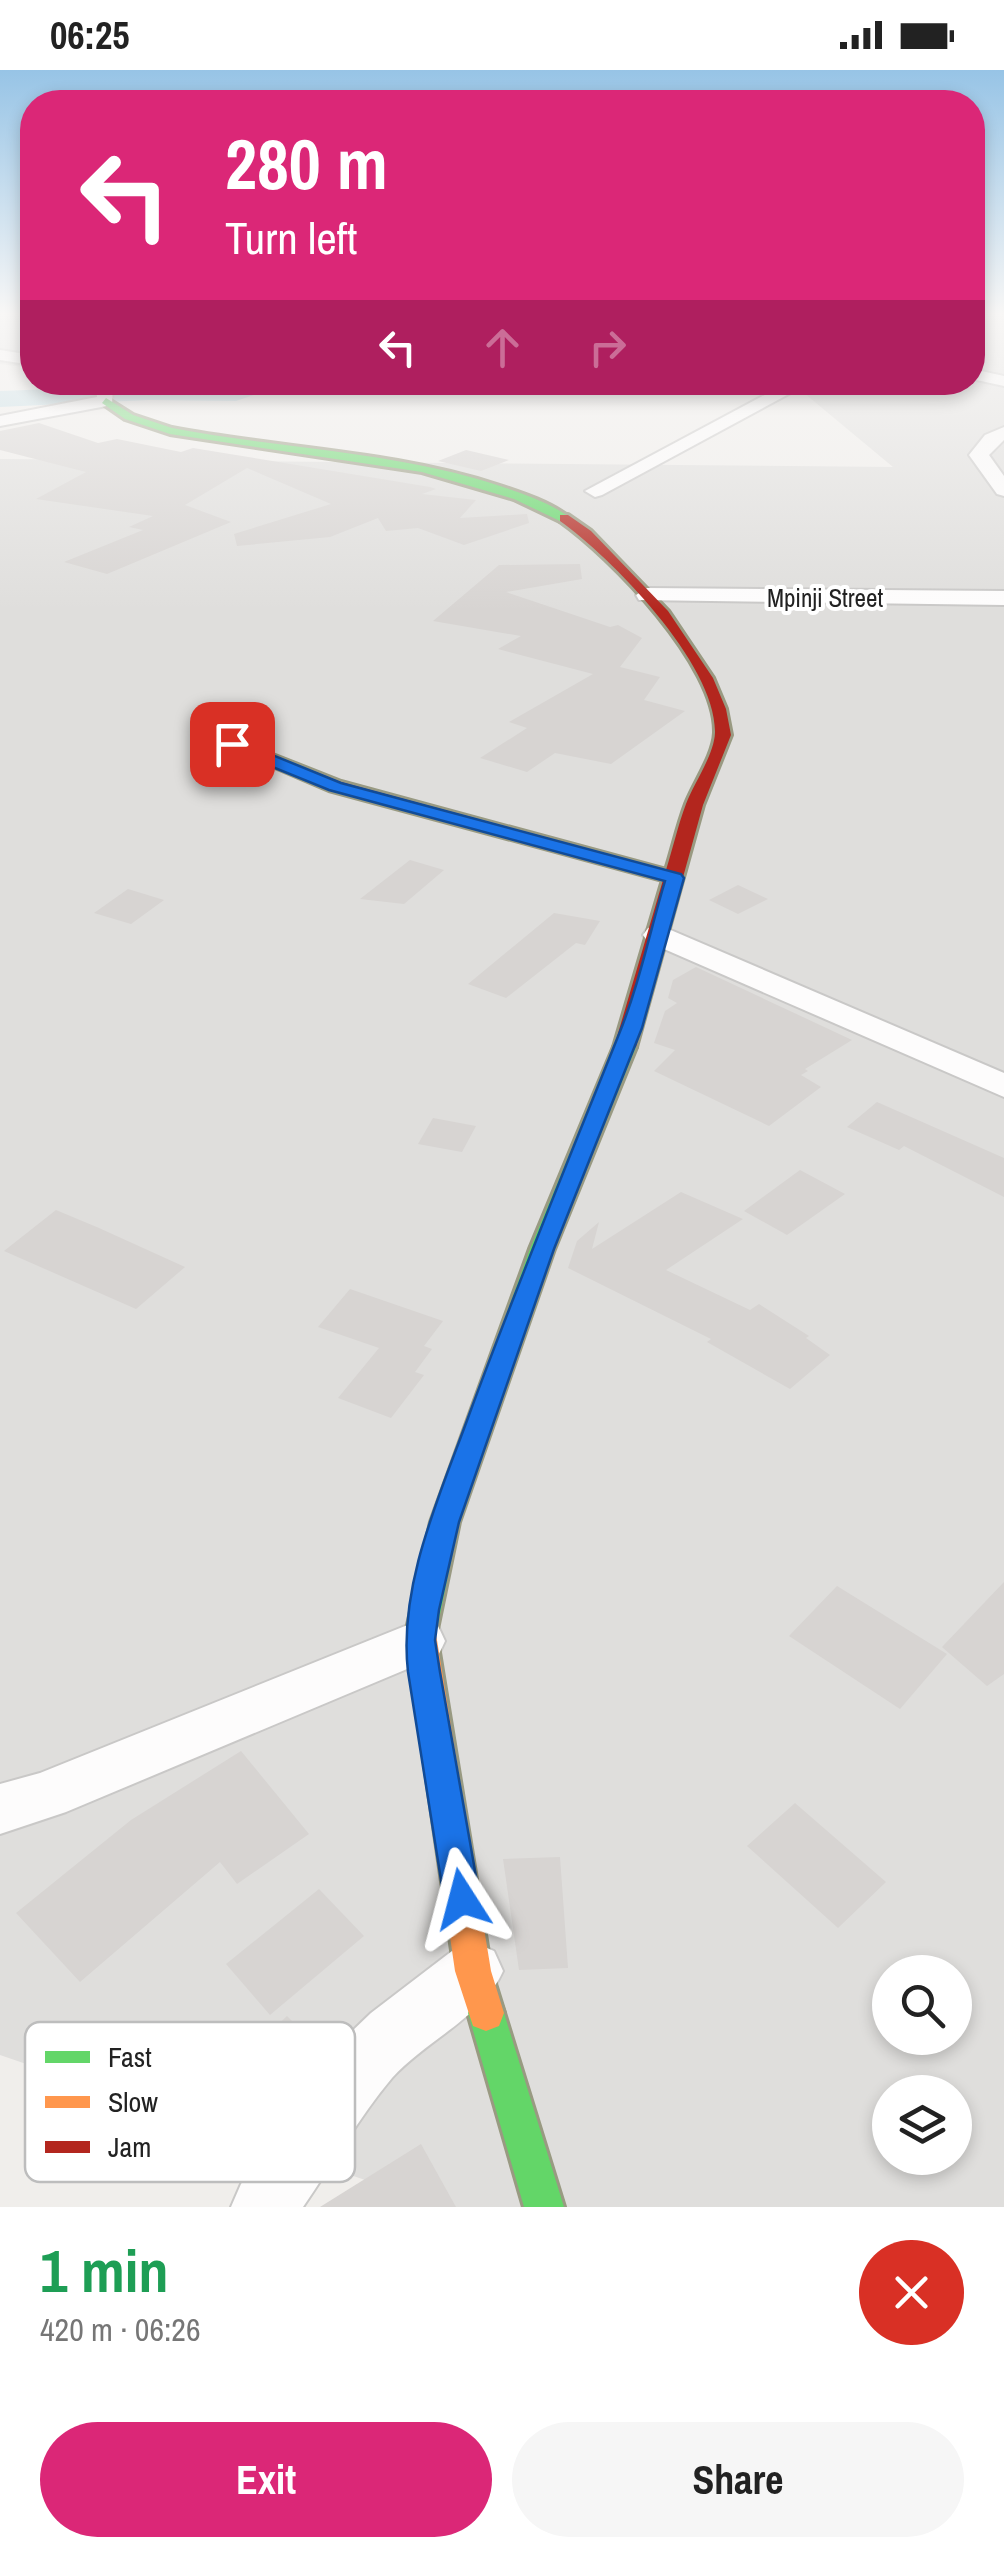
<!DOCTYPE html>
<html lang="en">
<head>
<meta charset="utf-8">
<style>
	body { margin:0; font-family:"Archivo Narrow",sans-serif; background:#f6f6f6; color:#222; height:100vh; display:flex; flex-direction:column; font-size:38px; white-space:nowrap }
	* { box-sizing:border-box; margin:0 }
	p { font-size:32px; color:#767676 }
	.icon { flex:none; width:55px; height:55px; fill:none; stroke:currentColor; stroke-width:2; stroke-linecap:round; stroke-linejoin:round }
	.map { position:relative; height:2137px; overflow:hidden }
	.side { display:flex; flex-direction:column; background:#fff; flex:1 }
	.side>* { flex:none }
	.banner { position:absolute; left:20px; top:20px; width:965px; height:305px; border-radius:40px; box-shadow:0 5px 15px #0003; background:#db2777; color:#fff; overflow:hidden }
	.controls { position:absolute; left:872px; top:1885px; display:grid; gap:20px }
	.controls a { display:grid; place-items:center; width:100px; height:100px; border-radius:50%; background:#fff; box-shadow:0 5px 15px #0003; font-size:50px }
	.pin { position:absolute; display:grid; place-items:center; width:85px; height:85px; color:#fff; margin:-42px; border-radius:20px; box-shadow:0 5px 15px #0006 }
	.me { position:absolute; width:110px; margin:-55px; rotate:351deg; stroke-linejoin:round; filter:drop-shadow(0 0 8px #0008) }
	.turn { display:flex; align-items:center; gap:35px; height:210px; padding:0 40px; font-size:45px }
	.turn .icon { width:130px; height:130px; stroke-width:2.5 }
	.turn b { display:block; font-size:70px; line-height:85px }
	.lanes { display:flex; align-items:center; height:95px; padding:0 40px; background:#0003; justify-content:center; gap:50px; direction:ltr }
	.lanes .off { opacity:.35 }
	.round { display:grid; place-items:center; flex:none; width:105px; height:105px; border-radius:52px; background:#f6f6f6 }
	.overview { display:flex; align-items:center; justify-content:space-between; height:170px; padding:0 40px }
	h1 { font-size:60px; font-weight:800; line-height:75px; color:#1e9e55 }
	.action { display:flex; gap:20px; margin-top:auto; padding:20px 40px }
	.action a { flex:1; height:115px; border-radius:60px; background:#db2777; color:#fff; font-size:40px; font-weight:800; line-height:115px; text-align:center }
	.action a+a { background:#f6f6f6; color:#222 }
	.status { display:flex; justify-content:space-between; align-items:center; height:70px; padding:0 50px; background:#fff; direction:ltr }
	.status svg { height:28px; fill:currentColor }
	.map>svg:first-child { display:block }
	.residential { fill:#dfdedc; fill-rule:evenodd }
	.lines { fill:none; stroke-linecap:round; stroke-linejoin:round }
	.river { fill:#bfdbe3; fill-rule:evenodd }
	.building { fill:#d7d4d2 }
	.street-casing { stroke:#c9c8c7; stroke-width:4 }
	.fast-casing { stroke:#999a82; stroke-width:6 }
	.slow-casing { stroke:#999a82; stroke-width:6 }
	.jam-casing { stroke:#999a82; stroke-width:6 }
	.street { fill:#fdfcfc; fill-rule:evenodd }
	.fast { fill:#63d668; fill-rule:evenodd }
	.slow { fill:#ff974d; fill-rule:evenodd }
	.jam { fill:#b3261e; fill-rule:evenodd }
	.route { fill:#1a73e8; stroke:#114b97; stroke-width:2.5 }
	.labels { text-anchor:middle; stroke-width:8; stroke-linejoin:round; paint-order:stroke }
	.far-street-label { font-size:25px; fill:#222; stroke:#fff }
	.key { fill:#fff; stroke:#bdbdbd; stroke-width:2.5 }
	.key-label { font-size:28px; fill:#222 }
</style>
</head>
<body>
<div class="status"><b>06:25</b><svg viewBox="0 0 49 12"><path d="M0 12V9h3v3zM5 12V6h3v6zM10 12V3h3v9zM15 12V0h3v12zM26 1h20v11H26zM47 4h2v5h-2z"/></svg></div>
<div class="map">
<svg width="1004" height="2137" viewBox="0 0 1004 2137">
	<rect width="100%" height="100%" fill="#f0eeeb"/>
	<g class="residential">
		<polygon points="0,241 32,241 32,298 0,294"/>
		<path d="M973 241H1004V2137H444L0 1985V389L893 397 792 313 972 312ZM890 1902H955V1968H890ZM890 2022H955V2088H890Z"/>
	</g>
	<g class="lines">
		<polygon class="river" points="238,312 277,312 274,318 236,331 149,330 0,337 0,321"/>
	</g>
	<g class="building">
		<polygon points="39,353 98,373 117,369 181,382 193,378 430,417 436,419 422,424 476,430 460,448 527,444 529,453 464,475 418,458 386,461 378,448 330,467 237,476 234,464 331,434 247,398 185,435 231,452 107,504 64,492 143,460 129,457 153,446 36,429 86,402 0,380 0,361"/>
		<polygon points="466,380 509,390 481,401 438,391"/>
		<polygon points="580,494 582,509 506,522 610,557 618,555 642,568 620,597 660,607 644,630 685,641 611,694 555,683 527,702 480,688 527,658 509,652 593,604 498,579 521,566 433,551 499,495"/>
		<polygon points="410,790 444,800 404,834 360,829"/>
		<polygon points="738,815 768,829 738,844 709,830"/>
		<polygon points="128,819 164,830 131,854 94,843"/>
		<polygon points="554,843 600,851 585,875 576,873 506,928 468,914"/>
		<polygon points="696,897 852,970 805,999 808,1001 801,1005 821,1017 769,1056 654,1001 675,980 654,973 665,941 677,933 668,928 673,910"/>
		<polygon points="877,1032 1004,1088 1004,1127 904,1076 899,1080 847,1057"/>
		<polygon points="433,1048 476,1056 462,1082 418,1074"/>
		<polygon points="800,1100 845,1124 787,1165 744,1141"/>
		<polygon points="681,1122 743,1149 666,1200 750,1240 759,1234 809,1266 806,1268 830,1285 790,1319 707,1272 711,1269 568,1198 577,1171 599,1152 592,1179"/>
		<polygon points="56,1140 99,1158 185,1197 136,1239 4,1181"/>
		<polygon points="350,1219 443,1251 424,1276 432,1279 415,1302 424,1305 391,1348 338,1328 379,1278 318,1257"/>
		<polygon points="1004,1512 1004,1604 987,1616 942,1577"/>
		<polygon points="837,1516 947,1584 900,1639 789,1566"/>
		<polygon points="241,1681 309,1764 237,1814 220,1792 80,1912 16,1843 131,1750"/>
		<polygon points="795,1733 886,1812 838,1858 747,1776"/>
		<polygon points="560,1787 568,1898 519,1900 503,1789"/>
		<polygon points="319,1819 364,1866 270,1945 226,1894"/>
		<polygon points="287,1946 314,1973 257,2028 282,2051 260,2081 249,2070 217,2112 193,2092 173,2109 158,2089 212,2042 206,2037 230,2012 224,2005"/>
		<polygon points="421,2074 456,2137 320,2137"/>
	</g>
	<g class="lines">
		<defs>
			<g id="street">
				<polygon points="0,280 32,285 32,295 0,290"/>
				<polygon points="972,299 1004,306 1004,316 972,309"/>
				<polygon points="95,312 113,312 112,335 0,356 0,346 97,327"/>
				<polygon points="789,312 811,312 602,425 595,427 585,421"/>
				<polygon points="1004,357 1004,370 989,385 1004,406 1004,426 997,424 969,385 985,365"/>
				<polygon points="647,518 1004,521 1004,535 639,530 636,525"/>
				<polygon points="659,855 1004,1003 1004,1027 648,872 643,865 648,858"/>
				<polygon points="420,1550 438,1556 445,1571 438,1586 66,1742 0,1764 0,1714 40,1703"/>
				<path d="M473 1872 494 1881 503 1901C483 1947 425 1971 392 2008 359 2047 332 2095 303 2137H231L241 2114 346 1967 371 1943 452 1881Z"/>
			</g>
			<g id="fast">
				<path d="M106 328 133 345 172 358C281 379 395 381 500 416 524 424 551 433 570 448L560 451 514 429 422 402 170 364 125 349 102 333Z"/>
				<polygon points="625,971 636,977 554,1179 459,1452 436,1564 432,1573 421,1576 410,1573 406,1564 431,1452 530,1179 614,977"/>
				<polygon points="486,1925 499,1930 504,1943 564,2137 524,2137 468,1943 473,1930"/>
			</g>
			<polygon id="slow" points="421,1552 432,1555 436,1564 491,1901 504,1943 499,1956 486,1961 473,1956 455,1901 406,1564 410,1555"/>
			<path id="jam" d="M560 445H568L591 461 668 541 713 608 726 639 731 665 703 735 636 977 625 983 614 977 663 810 329 720 198 664 212 661 341 712 666 800C673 778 678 755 686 734 694 713 714 685 715 663 717 595 611 487 560 451Z"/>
		</defs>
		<use href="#street" class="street-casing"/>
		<use href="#fast" class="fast-casing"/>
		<use href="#slow" class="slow-casing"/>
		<use href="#jam" class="jam-casing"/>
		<use href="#street" class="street"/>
		<use href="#fast" class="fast"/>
		<use href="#slow" class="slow"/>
		<use href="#jam" class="jam"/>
	</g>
	<linearGradient id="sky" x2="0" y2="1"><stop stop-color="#97c4e6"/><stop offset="0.45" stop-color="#f8f7f6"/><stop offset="1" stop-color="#f8f7f6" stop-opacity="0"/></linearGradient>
	<rect width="1004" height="541" fill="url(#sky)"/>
	<path class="route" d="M226 671H238L341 713 681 804 684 808 642 958 554 1179 459 1452 439 1540 435 1570 440 1602 480 1829 474 1841 462 1846 450 1841 444 1829 408 1602C398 1515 440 1425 469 1345 516 1217 568 1091 619 964 639 915 650 861 665 811L329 720 226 678Z"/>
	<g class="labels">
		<g class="far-street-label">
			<text x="825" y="537">Mpinji Street</text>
		</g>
	</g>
	<rect x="25" y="1952" width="330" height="160" rx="15" class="key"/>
	<rect x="45" y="1981" width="45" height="12" fill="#63d668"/>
	<rect x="45" y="2026" width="45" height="12" fill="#ff974d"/>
	<rect x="45" y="2071" width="45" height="12" fill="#b3261e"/>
	<g class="key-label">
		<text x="108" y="1997">Fast</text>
		<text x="108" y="2042">Slow</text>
		<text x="108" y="2087">Jam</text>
	</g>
</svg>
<div class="controls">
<a><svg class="icon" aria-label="search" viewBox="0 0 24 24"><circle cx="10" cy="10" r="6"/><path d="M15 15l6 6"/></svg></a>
<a><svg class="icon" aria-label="layers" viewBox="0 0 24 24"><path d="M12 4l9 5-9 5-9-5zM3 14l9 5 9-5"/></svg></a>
</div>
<div class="pin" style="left:232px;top:674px;background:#d93025"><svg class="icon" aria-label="arrive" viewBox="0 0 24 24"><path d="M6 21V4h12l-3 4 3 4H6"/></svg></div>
<svg class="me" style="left:462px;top:1829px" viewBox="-20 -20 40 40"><path d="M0-17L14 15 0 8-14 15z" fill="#1a73e8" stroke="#fff" stroke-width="4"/></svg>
<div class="banner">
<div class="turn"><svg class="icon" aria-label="left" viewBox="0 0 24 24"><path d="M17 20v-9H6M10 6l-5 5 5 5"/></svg><div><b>280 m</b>Turn left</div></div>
<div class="lanes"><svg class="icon" aria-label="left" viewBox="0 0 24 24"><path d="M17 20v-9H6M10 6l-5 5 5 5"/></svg><svg class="icon off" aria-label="ahead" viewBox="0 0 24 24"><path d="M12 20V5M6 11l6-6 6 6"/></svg><svg class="icon off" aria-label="right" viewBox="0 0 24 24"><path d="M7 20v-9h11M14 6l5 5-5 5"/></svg></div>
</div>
</div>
<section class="side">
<div class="overview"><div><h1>1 min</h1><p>420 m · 06:26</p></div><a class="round" style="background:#d93025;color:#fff"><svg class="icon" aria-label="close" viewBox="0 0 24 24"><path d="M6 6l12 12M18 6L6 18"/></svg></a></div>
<div class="action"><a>Exit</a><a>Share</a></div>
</section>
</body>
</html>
